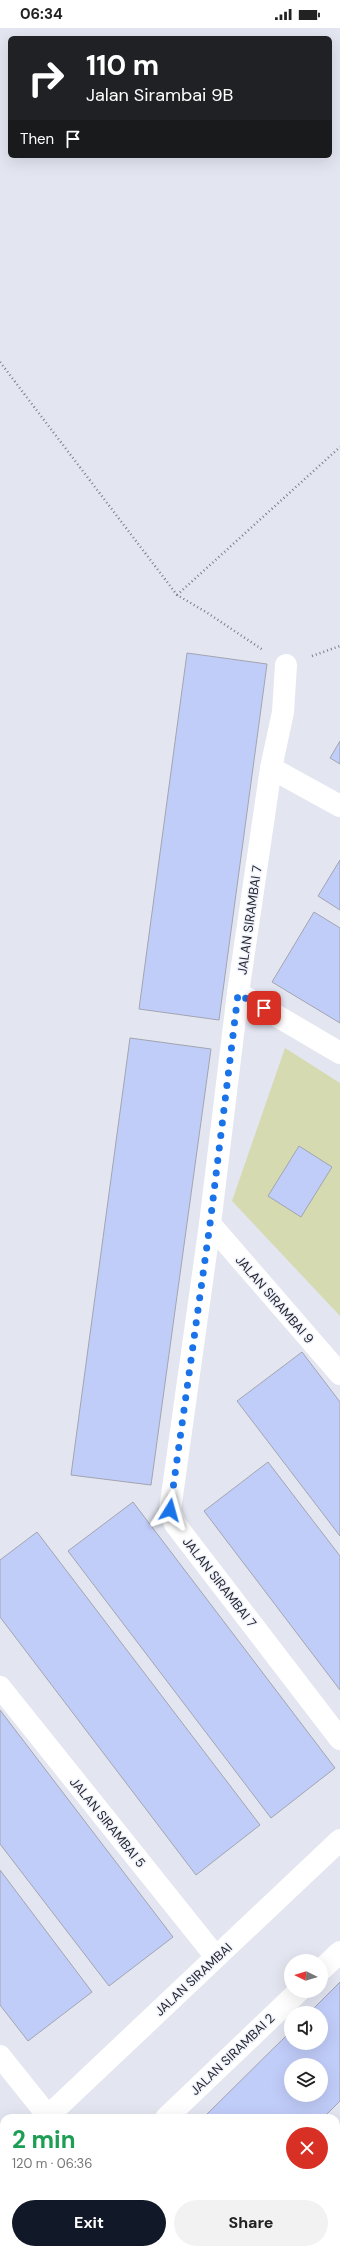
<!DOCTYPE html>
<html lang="en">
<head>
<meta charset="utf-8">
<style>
	body { margin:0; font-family:"DM Sans",sans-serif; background:#f2f2f2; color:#222; height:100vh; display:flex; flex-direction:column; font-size:15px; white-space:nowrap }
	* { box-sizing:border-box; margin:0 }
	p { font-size:13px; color:#767676 }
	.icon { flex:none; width:22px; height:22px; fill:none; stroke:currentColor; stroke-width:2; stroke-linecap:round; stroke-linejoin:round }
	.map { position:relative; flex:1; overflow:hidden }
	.sheet { position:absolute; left:0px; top:2086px; width:340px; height:140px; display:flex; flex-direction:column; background:#fff; border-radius:12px 12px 0 0; box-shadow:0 4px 16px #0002 }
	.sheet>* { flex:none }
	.top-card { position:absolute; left:8px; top:8px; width:324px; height:122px; border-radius:6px; box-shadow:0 4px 16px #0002; background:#202124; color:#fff; overflow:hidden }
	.needle { width:26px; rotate:275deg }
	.tools { position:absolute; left:284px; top:1926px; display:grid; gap:8px }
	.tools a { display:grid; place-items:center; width:44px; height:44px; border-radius:50%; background:#fff; box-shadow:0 4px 16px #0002; font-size:20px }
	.pin { position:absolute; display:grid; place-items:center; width:34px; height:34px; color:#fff; margin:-17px; border-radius:8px; box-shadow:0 2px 6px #0006 }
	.me { position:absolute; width:44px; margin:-22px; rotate:8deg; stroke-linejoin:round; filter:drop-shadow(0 0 3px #0008) }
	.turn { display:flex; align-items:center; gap:14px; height:84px; padding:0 12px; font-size:18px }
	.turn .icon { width:52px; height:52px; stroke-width:2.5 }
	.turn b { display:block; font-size:28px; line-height:34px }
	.then { display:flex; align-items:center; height:38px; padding:0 12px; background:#0003; gap:8px; font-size:15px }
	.round { display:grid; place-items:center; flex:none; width:42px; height:42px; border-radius:21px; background:#f2f2f2 }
	.overview { display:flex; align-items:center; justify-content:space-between; height:68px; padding:0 12px }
	h1 { font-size:24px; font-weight:700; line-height:30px; color:#1e9e55 }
	.primary-button { display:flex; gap:8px; margin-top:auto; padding:8px 12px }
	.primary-button a { flex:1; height:46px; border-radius:24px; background:#111827; color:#fff; font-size:16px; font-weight:700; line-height:46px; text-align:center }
	.primary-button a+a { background:#f2f2f2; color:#222 }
	.status { display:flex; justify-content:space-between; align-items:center; height:28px; padding:0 20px; background:#fff; direction:ltr }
	.status svg { height:11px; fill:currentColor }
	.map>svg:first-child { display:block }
	.green { fill:#d5dab1 }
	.building { fill:#c1cdf9; stroke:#a2a5af; fill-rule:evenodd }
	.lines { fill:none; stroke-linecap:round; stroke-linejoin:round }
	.path { stroke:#7d7f86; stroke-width:2.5; stroke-dasharray:1 3; stroke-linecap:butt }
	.service { stroke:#fff; stroke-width:12 }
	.minor { stroke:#fff; stroke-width:22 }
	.route { stroke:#1a73e8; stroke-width:7; stroke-dasharray:0 12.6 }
	.labels { text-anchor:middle; stroke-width:3; stroke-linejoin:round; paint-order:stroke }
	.street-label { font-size:13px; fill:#26272b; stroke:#f0f3fe }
</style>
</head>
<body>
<div class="status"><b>06:34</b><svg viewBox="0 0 49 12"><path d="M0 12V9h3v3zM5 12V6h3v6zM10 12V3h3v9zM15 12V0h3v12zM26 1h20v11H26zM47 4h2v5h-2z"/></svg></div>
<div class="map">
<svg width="340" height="2226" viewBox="0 0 340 2226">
	<rect width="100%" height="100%" fill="#e3e6f1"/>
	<polygon class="green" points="285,1020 340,1055 340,1288 232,1173"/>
	<g class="building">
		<polygon points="187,625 267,636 219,992 139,981"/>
		<polygon points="340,713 340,736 330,730"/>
		<polygon points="340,832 340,882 318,868"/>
		<polygon points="314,884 340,900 340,995 272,954"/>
		<polygon points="130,1010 211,1021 151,1457 71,1447"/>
		<polygon points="299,1118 332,1139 301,1189 268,1168"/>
		<polygon points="302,1324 340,1374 340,1508 237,1373"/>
		<polygon points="268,1434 340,1528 340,1662 204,1483"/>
		<polygon points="133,1474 335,1740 271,1790 68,1523"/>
		<polygon points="37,1504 260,1797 196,1847 0,1589 0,1532"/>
		<polygon points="0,1682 173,1909 109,1958 0,1816"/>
		<polygon points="0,1842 92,1964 28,2013 0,1977"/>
		<path d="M340 1954V2073L323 2090H203L291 2003V2015H321V1985H309ZM291 2037H321V2067H291Z"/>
		<polygon points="340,2095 340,2214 336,2218 336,2099"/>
		<polygon points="59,2222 191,2222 187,2226 54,2226"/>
		<polygon points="208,2222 214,2222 218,2226 203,2226"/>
		<polygon points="260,2222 332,2222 328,2226 264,2226"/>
	</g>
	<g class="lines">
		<g class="path">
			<polyline points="0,334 177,567 206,584 263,622"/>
			<polyline points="177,567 340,419"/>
			<polyline points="312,628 340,618"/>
		</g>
		<polyline class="service" points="237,2222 241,2226"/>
		<g class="minor">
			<polyline points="286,637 283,684 271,740 238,965 210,1196 170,1482 175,1496 340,1711"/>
			<polyline points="271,740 340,778"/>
			<polyline points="238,965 340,1025"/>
			<polyline points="210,1196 340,1346"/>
			<polyline points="0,1659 216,1929"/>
			<polyline points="321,1942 340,1924"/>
			<polyline points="0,2028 48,2088"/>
			<polyline points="46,2090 340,1812"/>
			<polyline points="166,2090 299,1963"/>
			<polyline points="0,2133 4,2130"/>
			<polyline points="16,2226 21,2222"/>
		</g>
	</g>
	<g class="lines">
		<polyline class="route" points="170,1482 210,1196 238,966 264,980"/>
	</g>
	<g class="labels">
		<g class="street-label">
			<text transform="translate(249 892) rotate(-82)" y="5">JALAN SIRAMBAI 7</text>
			<text transform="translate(275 1271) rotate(49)" y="5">JALAN SIRAMBAI 9</text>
			<text transform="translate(220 1554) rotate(52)" y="5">JALAN SIRAMBAI 7</text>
			<text transform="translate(108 1794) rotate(51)" y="5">JALAN SIRAMBAI 5</text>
			<text transform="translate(193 1951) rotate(-43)" y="5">JALAN SIRAMBAI</text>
			<text transform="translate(232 2026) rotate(-44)" y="5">JALAN SIRAMBAI 2</text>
		</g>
	</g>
</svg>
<div class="tools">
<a><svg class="needle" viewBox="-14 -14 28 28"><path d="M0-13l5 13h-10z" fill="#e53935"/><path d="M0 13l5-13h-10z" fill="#767676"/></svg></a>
<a><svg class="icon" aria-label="sound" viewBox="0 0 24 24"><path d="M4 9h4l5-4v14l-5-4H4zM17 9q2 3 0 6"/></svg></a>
<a><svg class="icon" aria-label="layers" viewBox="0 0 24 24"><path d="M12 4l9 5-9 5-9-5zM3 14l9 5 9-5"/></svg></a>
</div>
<div class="pin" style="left:264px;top:980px;background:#d93025"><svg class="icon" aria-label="arrive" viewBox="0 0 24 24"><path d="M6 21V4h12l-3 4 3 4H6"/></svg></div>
<svg class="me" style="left:170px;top:1482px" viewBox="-20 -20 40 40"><path d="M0-17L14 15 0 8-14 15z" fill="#1a73e8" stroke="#fff" stroke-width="4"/></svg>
<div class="top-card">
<div class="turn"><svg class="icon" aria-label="right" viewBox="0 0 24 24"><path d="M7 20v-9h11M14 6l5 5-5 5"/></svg><div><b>110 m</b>Jalan Sirambai 9B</div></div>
<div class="then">Then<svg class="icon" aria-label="arrive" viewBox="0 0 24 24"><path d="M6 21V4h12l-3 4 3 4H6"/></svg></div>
</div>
<section class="sheet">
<div class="overview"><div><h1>2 min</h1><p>120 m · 06:36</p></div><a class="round" style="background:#d93025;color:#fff"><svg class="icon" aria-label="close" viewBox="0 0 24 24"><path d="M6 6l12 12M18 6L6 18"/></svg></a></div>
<div class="primary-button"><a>Exit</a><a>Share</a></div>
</section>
</div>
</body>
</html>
